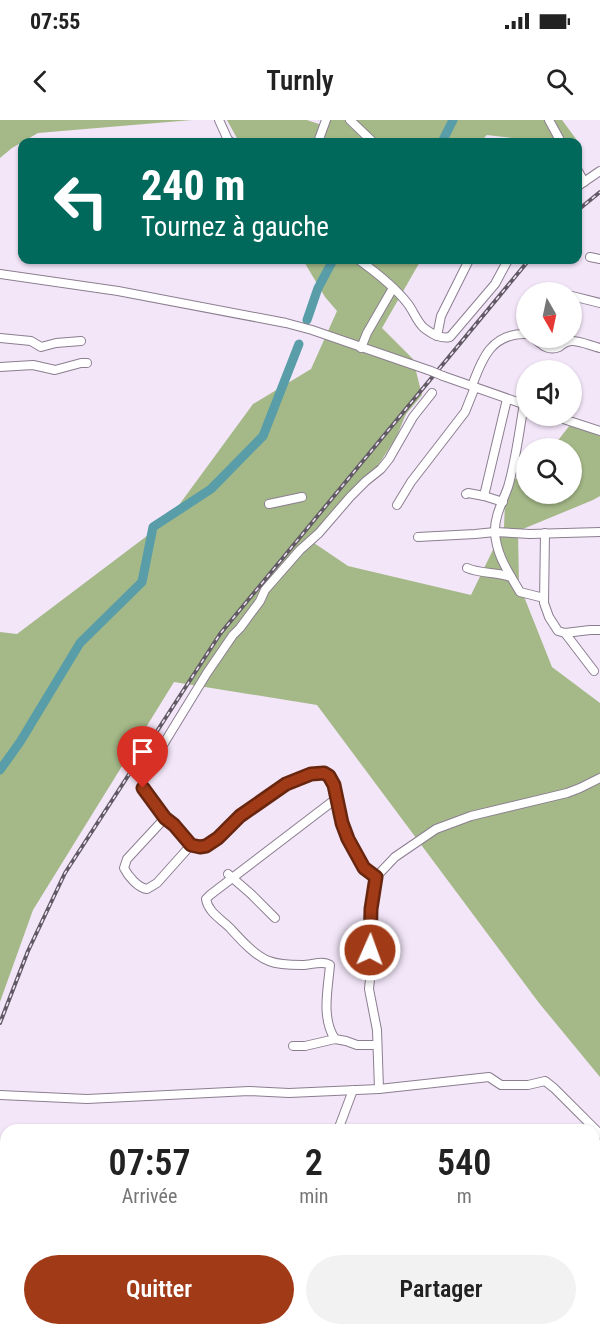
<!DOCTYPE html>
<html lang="fr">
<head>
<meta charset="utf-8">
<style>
	body { margin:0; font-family:"Roboto Condensed",sans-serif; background:#f2f2f2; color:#222; height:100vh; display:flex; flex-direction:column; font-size:22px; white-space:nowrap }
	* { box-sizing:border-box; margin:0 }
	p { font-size:20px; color:#767676 }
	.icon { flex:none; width:33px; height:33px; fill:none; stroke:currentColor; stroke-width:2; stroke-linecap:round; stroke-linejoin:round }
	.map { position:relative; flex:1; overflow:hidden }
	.sheet { position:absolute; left:0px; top:1004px; width:600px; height:212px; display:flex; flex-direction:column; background:#fff; border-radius:18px 18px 0 0; box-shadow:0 2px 4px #0004 }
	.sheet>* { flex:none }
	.top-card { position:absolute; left:18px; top:18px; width:564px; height:126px; border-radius:12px; box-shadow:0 2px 4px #0004; background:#00695c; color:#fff; overflow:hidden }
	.needle { width:39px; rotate:171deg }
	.tools { position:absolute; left:516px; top:162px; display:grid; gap:12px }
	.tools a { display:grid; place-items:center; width:66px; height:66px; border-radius:50%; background:#fff; box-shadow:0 2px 4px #0004; font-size:30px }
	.pin { position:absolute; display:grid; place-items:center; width:51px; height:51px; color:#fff; margin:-62px -26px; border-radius:50% 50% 50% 0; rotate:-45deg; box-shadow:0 0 6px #0007 }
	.pin .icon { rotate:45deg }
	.me { position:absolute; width:66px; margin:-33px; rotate:2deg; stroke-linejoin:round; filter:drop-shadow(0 0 4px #0008) }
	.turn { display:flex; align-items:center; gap:21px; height:126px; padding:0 24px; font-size:27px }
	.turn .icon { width:78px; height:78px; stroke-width:2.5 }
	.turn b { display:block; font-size:42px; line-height:51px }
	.eta { display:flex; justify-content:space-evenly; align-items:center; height:102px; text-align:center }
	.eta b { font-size:36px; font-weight:600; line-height:42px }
	.action { display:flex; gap:12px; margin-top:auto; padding:12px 24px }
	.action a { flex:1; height:69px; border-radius:36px; background:#a13a17; color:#fff; font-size:24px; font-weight:600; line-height:69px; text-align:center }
	.action a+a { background:#f2f2f2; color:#222 }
	.status { display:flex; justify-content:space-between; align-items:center; height:42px; padding:0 30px; background:#fff; direction:ltr }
	.status svg { height:16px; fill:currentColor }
	header { display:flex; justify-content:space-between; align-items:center; height:78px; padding:0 24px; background:#fff; font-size:27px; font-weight:600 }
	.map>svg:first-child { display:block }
	.forest { fill:#a5b988 }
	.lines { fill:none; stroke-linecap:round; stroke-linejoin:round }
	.river { stroke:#589da7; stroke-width:9 }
	.minor-casing { stroke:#8b7e90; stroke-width:10 }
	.minor { stroke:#fff; stroke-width:8 }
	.rail-casing { stroke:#615a65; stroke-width:4 }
	.rail { stroke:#f3e6f9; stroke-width:1.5; stroke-dasharray:4.5; stroke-linecap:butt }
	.minor-bridge-casing { stroke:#8b7e90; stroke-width:10; stroke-linecap:butt }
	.minor-bridge { stroke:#fff; stroke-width:8 }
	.route-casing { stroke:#69260f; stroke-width:15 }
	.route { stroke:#a13a17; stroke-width:10 }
</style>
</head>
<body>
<div class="status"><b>07:55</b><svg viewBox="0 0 49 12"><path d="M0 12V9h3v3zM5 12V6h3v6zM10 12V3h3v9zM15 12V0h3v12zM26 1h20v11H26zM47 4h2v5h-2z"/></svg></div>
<header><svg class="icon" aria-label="back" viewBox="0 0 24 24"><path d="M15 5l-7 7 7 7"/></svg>Turnly<svg class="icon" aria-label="search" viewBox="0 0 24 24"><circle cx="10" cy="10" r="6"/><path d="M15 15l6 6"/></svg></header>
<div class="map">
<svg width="600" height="1214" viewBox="0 0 600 1214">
	<rect width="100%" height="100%" fill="#f3e6f9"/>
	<g class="forest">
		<polygon points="0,0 192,0 38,13 12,28 0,38"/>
		<polygon points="227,0 307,0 322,5 327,0 562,0 582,27 578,26 578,22 548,22 487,15 480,22 239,22"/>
		<polygon points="303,140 421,140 382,208 413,239 422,275 406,294 396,318 371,356 314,423 348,446 471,475 504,407 505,382 512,362 526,351 526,374 572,374 572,328 552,328 570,305 600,316 600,376 593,380 518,411 519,464 552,547 600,583 600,957 539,883 317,585 174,562 33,790 0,882 0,512 17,514 168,400 253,284 311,249 337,191 325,177"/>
	</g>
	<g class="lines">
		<g class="river">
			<polyline points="442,22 453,0"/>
			<polyline points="307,200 318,168 333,140"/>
			<polyline points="0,650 20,622 80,523 142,462 153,407 211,369 263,316 299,224"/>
		</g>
		<defs>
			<g id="minor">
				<polyline points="219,0 228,20 231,22"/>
				<polyline points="350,0 373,22"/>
				<polyline points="549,0 561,22"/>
				<polyline points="318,22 326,0"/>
				<polyline points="578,51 584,62"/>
				<polyline points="578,66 600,51"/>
				<polyline points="590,137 600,139"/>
				<path d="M359 140C377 153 395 167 408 184 414 192 417 202 424 208 432 214 440 219 450 217L495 164 508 140"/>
				<polyline points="0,154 118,171 286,203 312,210 431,251"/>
				<polyline points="559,172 560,172"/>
				<polyline points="572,176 600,183"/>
				<polyline points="437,216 441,196 469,140"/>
				<polyline points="0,218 31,221 41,227 56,223 81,221"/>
				<path d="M534 218C541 224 548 232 559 227 563 224 566 221 572 221 581 221 591 226 600 228"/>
				<polyline points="361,228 367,213 393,168"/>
				<polyline points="0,247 33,245 55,250 81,243 87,243"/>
				<polyline points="443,256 526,285"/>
				<path d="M472 266C482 238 492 213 526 214"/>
				<path d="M524 284C519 312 516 340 508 367 503 381 494 397 495 412 496 435 509 453 520 472L544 478"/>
				<polyline points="554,296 600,311"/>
				<polyline points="466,374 468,373 484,376 503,382"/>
				<polyline points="484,376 507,279"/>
				<polyline points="269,384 302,377"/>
				<polyline points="397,385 411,362 465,292 475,267"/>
				<polyline points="545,413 544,483 549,497 558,511 565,513 590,510 600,510"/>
				<polyline points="418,417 475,414 495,412 530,414 600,412"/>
				<path d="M467 448C481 454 497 452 511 457"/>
				<polyline points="565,513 594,551"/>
				<path d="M165 698 127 739 124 748C128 756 138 768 147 769L157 763 191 725"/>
				<polyline points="228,754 251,774 275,798"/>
				<path d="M376 757C372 755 368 752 365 749 357 741 344 711 341 700 339 689 338 675 334 664 333 660 330 656 326 654 306 647 279 670 265 680 257 685 249 689 242 695 229 704 213 732 195 726 190 725 162 694 157 688 149 678 140 669 144 656L207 553 233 515 240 508 260 481 265 470 300 430 319 413 350 377 366 361 381 349 389 339 413 297 432 273"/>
				<path d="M335 919C321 898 328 869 330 845 322 840 312 845 302 845 293 845 279 845 269 841 255 836 240 819 230 808 221 799 208 792 206 779L210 775 337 678"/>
				<polyline points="293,926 305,926 335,919 346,921 357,925 376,925"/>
				<polyline points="379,969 377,910 369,869 371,850 369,841 371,789 376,757 395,737 436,709 471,696 567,673 580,668 600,658"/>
				<polyline points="0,975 87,979 249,971 289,973 379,969 489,957 501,965 528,965 545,961 554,968 600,1014"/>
				<polyline points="338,1010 353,970"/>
				<polyline points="599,1148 600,1148"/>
			</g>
		</defs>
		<use href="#minor" class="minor-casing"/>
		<use href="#minor" class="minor"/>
		<defs>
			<g id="rail">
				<polyline points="578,90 600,72"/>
				<polyline points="0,903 28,831 65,753 220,514 529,140"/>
			</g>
		</defs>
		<use href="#rail" class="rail-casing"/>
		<use href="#rail" class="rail"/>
		<defs>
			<polyline id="minor-bridge" points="431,251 443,256"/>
		</defs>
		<use href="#minor-bridge" class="minor-bridge-casing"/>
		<use href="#minor-bridge" class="minor-bridge"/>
	</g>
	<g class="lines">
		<defs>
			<polyline id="route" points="143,668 165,698 174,705 191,725 200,727 206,726 218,718 240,696 286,664 311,654 324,653 329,656 334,665 342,703 348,719 364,748 376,757 371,789 370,830"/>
		</defs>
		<use href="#route" class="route-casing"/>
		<use href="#route" class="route"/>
	</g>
</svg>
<div class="tools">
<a><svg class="needle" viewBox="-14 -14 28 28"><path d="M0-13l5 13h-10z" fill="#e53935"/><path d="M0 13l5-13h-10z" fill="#767676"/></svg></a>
<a><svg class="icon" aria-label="sound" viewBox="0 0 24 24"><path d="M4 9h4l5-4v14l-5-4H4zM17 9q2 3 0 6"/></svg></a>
<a><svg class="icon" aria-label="search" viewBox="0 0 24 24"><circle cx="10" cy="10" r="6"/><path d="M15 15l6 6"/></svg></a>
</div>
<div class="pin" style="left:143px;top:668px;background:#d93025"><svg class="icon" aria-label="arrive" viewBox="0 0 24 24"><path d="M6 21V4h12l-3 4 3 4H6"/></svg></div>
<svg class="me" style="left:370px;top:830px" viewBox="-20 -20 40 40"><circle r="17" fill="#a13a17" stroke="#fff" stroke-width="3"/><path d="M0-11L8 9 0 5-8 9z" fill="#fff"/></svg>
<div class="top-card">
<div class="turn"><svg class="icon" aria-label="left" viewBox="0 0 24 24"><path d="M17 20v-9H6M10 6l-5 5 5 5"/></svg><div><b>240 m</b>Tournez à gauche</div></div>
</div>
<section class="sheet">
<div class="eta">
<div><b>07:57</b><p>Arrivée</p></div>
<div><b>2</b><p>min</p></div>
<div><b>540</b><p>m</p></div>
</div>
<div class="action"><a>Quitter</a><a>Partager</a></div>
</section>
</div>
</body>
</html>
